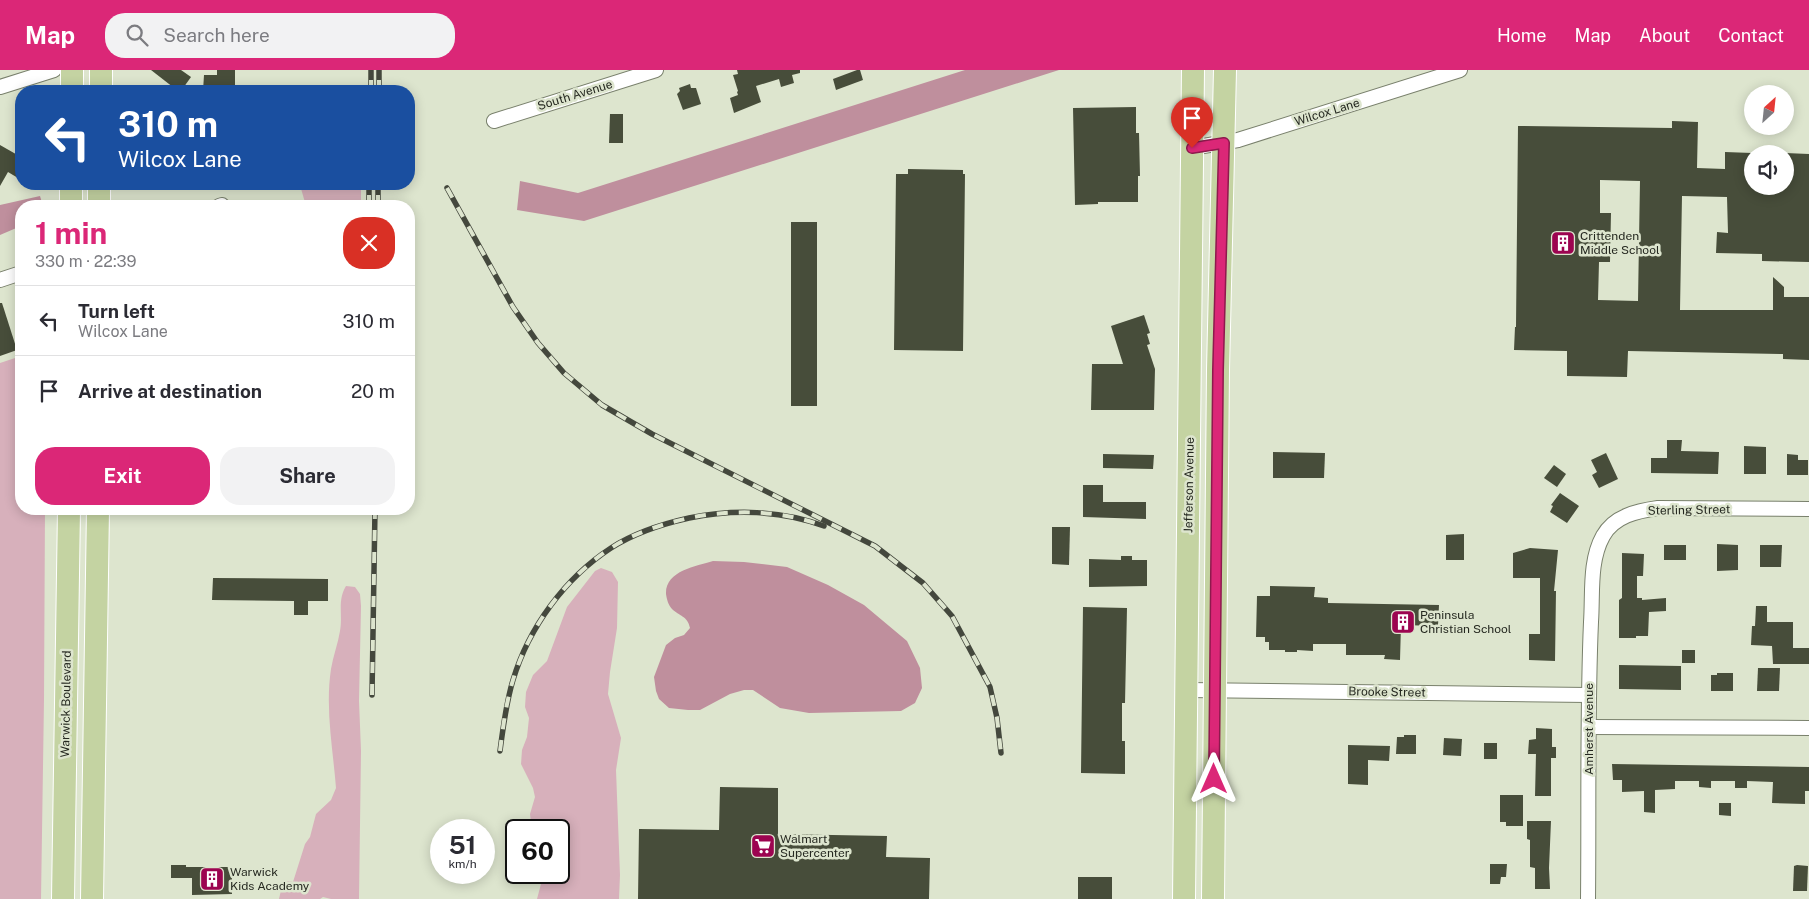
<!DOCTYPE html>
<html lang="en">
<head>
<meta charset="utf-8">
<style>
	body { margin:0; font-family:"Public Sans",sans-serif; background:#f2f2f3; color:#2b2b33; height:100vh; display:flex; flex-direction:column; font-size:19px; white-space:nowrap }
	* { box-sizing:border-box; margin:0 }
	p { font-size:16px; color:#7c7c81 }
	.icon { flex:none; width:28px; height:28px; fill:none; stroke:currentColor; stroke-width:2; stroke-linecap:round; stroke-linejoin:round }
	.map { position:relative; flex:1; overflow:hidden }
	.details { position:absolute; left:15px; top:130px; width:400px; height:315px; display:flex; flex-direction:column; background:#fff; border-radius:20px; box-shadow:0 2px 12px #0003 }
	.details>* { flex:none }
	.top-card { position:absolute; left:15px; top:15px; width:400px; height:105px; border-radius:20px; box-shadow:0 2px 12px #0003; background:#1a4fa0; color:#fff; overflow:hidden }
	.needle { width:32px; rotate:27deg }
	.fabs { position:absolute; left:1744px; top:15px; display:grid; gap:10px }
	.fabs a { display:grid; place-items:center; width:50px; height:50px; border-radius:50%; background:#fff; box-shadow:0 2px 12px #0003; font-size:25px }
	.speed { position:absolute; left:430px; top:749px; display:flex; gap:10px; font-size:25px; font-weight:700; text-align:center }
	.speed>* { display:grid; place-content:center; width:65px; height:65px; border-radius:50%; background:#fff; box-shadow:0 2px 12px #0003; line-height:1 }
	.speed small { font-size:12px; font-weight:400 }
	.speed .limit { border:2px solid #111; border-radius:8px; background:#fff; color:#111 }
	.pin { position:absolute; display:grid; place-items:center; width:42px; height:42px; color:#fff; margin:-51px -21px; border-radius:50% 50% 50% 0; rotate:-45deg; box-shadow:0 0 5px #0007 }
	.pin .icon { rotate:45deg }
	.me { position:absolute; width:55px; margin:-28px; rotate:0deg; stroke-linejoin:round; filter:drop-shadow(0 0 4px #0008) }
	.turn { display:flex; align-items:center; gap:18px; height:105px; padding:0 20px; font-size:22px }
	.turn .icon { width:65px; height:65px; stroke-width:2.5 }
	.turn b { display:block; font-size:35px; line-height:42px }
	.round { display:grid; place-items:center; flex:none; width:52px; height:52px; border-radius:20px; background:#f2f2f3 }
	.head { display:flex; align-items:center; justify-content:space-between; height:85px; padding:0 20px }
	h1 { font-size:30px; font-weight:700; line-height:38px; color:#db2777 }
	.action { display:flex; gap:10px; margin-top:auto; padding:10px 20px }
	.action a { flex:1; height:58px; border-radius:20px; background:#db2777; color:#fff; font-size:20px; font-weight:700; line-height:58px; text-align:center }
	.action a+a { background:#f2f2f3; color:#2b2b33 }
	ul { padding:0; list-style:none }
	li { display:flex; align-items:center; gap:15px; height:70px; padding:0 20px; border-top:1px solid #e1e1e2 }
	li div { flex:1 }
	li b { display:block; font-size:19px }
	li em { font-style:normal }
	header { display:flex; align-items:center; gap:30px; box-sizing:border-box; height:70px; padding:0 25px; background:#db2777; color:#fff }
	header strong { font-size:24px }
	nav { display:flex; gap:28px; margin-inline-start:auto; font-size:18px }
	.search { width:350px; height:45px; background:#f2f2f3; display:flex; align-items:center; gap:12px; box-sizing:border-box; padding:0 18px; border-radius:20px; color:#7c7c81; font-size:19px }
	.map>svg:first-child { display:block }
	.green { fill:#d7b0bb }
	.water { fill:#bf8f9d }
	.building { fill:#474d3a; fill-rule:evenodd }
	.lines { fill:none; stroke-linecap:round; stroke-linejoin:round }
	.street-casing { stroke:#79806c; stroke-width:16 }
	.primary-casing { stroke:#fff; stroke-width:24 }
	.street { stroke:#fff; stroke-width:14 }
	.primary { stroke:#c4d3a2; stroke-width:22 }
	.rail-casing { stroke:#44483d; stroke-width:5.5 }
	.rail { stroke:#dde5ce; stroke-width:4; stroke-dasharray:11; stroke-linecap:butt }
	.route-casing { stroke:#8e194d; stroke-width:12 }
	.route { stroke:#db2777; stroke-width:9 }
	.labels { text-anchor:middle; stroke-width:5; stroke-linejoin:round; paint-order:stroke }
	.street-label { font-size:12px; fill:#252820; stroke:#dde5ce }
	.poi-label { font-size:12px; fill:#252820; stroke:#dde5ce; text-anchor:start }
</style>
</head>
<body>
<header>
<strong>Map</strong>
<div class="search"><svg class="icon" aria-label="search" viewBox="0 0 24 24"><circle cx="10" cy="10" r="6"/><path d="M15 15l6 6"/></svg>Search here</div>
<nav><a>Home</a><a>Map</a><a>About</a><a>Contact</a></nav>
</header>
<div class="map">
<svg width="1809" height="829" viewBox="0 0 1809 829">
	<rect width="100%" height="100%" fill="#dde5ce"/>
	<g class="green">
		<polygon points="300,115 361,119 361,136 306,136"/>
		<polygon points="21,286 21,439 45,439 44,630 41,829 0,829 0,293"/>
		<polygon points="601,498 612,502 618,512 617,558 610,602 608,624 621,668 616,700 620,805 619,829 537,829 541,814 539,803 559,802 559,760 532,760 530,744 535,727 533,718 521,694 522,680 527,667 529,648 525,637 526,622 533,605 547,591 567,537 595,501"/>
		<path d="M346 516 355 517 360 524 361 536 359 631 361 681 359 829H331L323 827 320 829H279L282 816 287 811 293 812 305 774 310 767 316 744 331 730 336 718C333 679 325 639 331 599 333 586 338 574 340 561 343 545 337 531 346 516Z"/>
	</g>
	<g class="water">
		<polygon points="965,0 1059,0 584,151 517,140 520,111 578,123"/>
		<polygon points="40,126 43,136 21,136 21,156 0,165 0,135"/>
		<path d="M713 491 744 492 787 497 828 515 864 535 907 571 920 598 922 618 915 633 901 641 809 643 780 638 753 620H744L730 624 700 640H688L669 638 659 629 656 621 654 607 666 575 675 568 684 565 690 558C688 546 679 546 672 539 668 534 667 530 666 524 665 501 696 496 713 491Z"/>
	</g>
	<g class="building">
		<polygon points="151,0 181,0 191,7 181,21 178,21"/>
		<polygon points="217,0 235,0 235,21 203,21 204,5 217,5"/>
		<polygon points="737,0 800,0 800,3 792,5 794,13 781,17 779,9 756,16 761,32 734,43 730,28 738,25 737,22 738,21 733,5 738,4"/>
		<polygon points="857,0 860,0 863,10 836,20 833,9"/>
		<polygon points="690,14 691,18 696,18 701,34 683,40 677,24 680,21 679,18"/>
		<polygon points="1136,37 1136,63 1139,63 1140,106 1138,106 1138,132 1098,132 1098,134 1075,135 1073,38"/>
		<polygon points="610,44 623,44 623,73 609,73"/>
		<path d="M1672 51 1698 52 1697 98 1725 99V82L1752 83V116H1785V83L1809 84V192L1762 191V184L1716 183 1717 162 1728 163 1727 127 1682 126 1680 240H1773V207L1784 217V227H1809V290L1783 289V284L1628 281 1627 307 1567 306V281L1514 280 1515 257H1516L1518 56 1672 58ZM1600 110 1640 111 1638 231 1598 230 1599 192H1610L1611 143H1600Z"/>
		<polygon points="0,75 21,87 21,102 18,108 8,102 0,116"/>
		<polygon points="908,99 963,100 963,104 965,104 963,281 894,280 896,104 908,104"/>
		<rect x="791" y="152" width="26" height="184"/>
		<polygon points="0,233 2,233 17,280 0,286"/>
		<polygon points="1144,245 1150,263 1147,264 1150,274 1147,275 1155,299 1154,340 1091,340 1092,294 1123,294 1111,256"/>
		<polygon points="1667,370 1682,370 1681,381 1719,382 1718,404 1651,403 1651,388 1667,388"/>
		<polygon points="1744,376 1766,377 1766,404 1744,404"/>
		<polygon points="1273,382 1325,383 1324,408 1273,408"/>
		<polygon points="1606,383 1618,409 1599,418 1592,405 1597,402 1591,390"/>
		<polygon points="1103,384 1154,385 1153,399 1103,398"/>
		<polygon points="1787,384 1798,385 1798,390 1808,390 1808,405 1787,405"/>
		<polygon points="1554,395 1566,404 1557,417 1544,408"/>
		<polygon points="1083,415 1103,415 1103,432 1146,432 1146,449 1083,447"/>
		<polygon points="1560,423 1579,436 1567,453 1550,442 1553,436 1551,435"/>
		<polygon points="1052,457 1070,457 1069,495 1052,494"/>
		<polygon points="1464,464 1464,490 1446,490 1446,465"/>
		<polygon points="1717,474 1738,475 1738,500 1717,501"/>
		<rect x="1664" y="475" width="22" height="15"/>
		<polygon points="1760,475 1782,475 1781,497 1760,497"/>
		<polygon points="1530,478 1558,480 1554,521 1556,521 1555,591 1529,590 1529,564 1540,564 1540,508 1513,508 1513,483"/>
		<polygon points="1622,483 1644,484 1643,506 1637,506 1637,528 1642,528 1642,530 1666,528 1666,541 1649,542 1648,566 1636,566 1636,568 1619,568 1619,530 1622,528"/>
		<polygon points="1121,486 1132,486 1132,490 1147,490 1147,516 1089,517 1089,489 1121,490"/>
		<polygon points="213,508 328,509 328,531 308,531 308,545 294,545 294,531 212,530"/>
		<polygon points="1270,516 1315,517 1314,527 1328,528 1328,533 1439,535 1438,556 1401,555 1400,590 1384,589 1385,585 1346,585 1346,574 1313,574 1313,581 1297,580 1297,582 1285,582 1285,580 1269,580 1269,572 1265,572 1265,567 1256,567 1257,526 1270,526"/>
		<polygon points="1756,536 1767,536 1767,552 1793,552 1793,578 1809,578 1809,594 1773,594 1772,576 1751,575 1752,556 1755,556"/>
		<polygon points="1083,537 1127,538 1125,633 1122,633 1122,671 1125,671 1125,704 1081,703"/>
		<rect x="1682" y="580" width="13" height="13"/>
		<polygon points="1619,595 1681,596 1681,620 1619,619"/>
		<polygon points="1758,598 1780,598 1779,621 1757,621"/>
		<polygon points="1717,603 1733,603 1733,621 1711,621 1711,605 1717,605"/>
		<polygon points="1536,658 1552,659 1552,677 1556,677 1556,688 1551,688 1551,726 1535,726 1536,684 1528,684 1529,670 1536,669"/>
		<polygon points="1404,665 1416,665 1416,684 1396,684 1397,667 1404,667"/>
		<polygon points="1444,668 1462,669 1461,686 1443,685"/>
		<rect x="1484" y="673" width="13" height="16"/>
		<polygon points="1348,675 1390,676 1389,691 1368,690 1368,715 1348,714"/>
		<polygon points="1612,694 1809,697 1809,721 1805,721 1805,734 1772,733 1773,712 1747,711 1747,718 1735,718 1735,711 1711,711 1711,718 1699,717 1699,711 1675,711 1675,719 1655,720 1655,743 1644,742 1644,721 1622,722 1622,710 1613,710"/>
		<polygon points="720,717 778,718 778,764 887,766 886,787 930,788 929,829 638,829 639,759 719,760"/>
		<polygon points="1500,725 1523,725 1523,756 1506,756 1506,752 1500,752"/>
		<polygon points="1719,733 1731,733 1731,746 1719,745"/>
		<polygon points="1527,751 1551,751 1549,798 1550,819 1535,819 1535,798 1530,797 1530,770 1527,769"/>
		<polygon points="1490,794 1507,794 1506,807 1501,807 1500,814 1490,814"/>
		<polygon points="171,795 186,795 186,797 232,797 232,824 192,825 192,808 171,808"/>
		<polygon points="1797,795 1808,796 1807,821 1793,821 1794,796"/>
		<rect x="1078" y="807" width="34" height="22"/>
	</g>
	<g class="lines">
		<defs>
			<g id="street">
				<polyline points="0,17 54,0"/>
				<polyline points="494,51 656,0"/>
				<polyline points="1192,78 1238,70 1460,0"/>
				<polyline points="219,136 222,135"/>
				<polyline points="0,210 21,203"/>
				<polyline points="1187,620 1588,625"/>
				<polyline points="1589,657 1809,658"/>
				<path d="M1588 829C1589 737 1587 644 1591 552 1593 524 1589 491 1603 466 1614 446 1637 441 1658 438L1809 439"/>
			</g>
			<g id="primary">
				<polyline points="72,21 72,0"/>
				<polyline points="101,21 101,0"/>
				<polyline points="71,136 71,114"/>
				<polyline points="99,136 99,114"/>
				<polyline points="63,829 69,439"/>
				<polyline points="92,829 98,439"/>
				<polyline points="1184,829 1193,0"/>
				<polyline points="1213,829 1218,300 1225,0"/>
			</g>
		</defs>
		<use href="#street" class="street-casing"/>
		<use href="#primary" class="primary-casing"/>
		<use href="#street" class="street"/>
		<use href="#primary" class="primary"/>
		<defs>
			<g id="rail">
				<polyline points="371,21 371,0"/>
				<polyline points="379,21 379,0"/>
				<polyline points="447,118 513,237 538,273 564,303 602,335 652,364 875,476 923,513 952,546 990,617 997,648 1001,683"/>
				<polyline points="369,136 369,114"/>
				<polyline points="378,136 378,114"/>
				<polyline points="372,625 375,439"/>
				<path d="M500 681C503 657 506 633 513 610 529 557 565 508 611 478 634 463 662 454 689 448 733 439 781 440 824 456"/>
			</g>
		</defs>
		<use href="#rail" class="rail-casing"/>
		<use href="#rail" class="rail"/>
	</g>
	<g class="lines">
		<defs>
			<polyline id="route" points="1192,78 1224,73 1218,300 1214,709"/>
		</defs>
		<use href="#route" class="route-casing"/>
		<use href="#route" class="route"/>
	</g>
	<defs>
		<symbol id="building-square" viewBox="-11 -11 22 22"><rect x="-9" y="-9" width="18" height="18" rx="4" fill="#9c0450" stroke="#dde5ce"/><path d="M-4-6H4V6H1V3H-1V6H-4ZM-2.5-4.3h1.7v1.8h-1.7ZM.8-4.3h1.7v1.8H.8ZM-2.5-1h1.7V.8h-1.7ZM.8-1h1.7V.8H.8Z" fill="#fff"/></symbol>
		<symbol id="supermarket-square" viewBox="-11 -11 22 22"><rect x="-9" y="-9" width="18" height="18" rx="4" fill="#9c0450" stroke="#dde5ce"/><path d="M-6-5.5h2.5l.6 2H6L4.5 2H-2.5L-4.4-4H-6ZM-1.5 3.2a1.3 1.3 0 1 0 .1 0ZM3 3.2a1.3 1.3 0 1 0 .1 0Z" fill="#fff"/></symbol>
	</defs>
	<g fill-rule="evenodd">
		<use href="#building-square" x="1549" y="159" width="28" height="28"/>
		<use href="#building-square" x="1389" y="538" width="28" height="28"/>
		<use href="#supermarket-square" x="749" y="762" width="28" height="28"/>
		<use href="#building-square" x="198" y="795" width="28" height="28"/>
	</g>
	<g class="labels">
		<g class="street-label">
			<text transform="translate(575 25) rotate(-17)" y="4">South Avenue</text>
			<text transform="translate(1327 42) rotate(-17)" y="4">Wilcox Lane</text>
			<text transform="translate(1189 415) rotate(-89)" y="4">Jefferson Avenue</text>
			<text transform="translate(1689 440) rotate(-1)" y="4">Sterling Street</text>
			<text transform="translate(1387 622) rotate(1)" y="4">Brooke Street</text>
			<text transform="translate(66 634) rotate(-89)" y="4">Warwick Boulevard</text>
			<text transform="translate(1589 659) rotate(-90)" y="4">Amherst Avenue</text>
		</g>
		<g class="poi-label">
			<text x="1580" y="170">Crittenden<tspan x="1580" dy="14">Middle School</tspan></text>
			<text x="1420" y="549">Peninsula<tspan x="1420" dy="14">Christian School</tspan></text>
			<text x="780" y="773">Walmart<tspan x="780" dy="14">Supercenter</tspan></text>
			<text x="230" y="806">Warwick<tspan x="230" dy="14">Kids Academy</tspan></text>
		</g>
	</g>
</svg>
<div class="fabs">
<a><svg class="needle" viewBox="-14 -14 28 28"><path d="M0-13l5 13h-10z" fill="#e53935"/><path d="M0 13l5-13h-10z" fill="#7c7c81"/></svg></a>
<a><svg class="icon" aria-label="sound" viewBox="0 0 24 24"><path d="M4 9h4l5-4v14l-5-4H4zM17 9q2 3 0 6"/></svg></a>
</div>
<div class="speed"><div>51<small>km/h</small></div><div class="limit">60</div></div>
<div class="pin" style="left:1192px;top:78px;background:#d93025"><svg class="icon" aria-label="arrive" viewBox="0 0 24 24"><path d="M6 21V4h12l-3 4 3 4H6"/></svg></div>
<svg class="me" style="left:1214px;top:709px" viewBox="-20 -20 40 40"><path d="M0-17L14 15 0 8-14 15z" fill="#db2777" stroke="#fff" stroke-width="4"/></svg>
<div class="top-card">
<div class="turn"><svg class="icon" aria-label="left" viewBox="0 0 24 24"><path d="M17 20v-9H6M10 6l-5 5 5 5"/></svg><div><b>310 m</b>Wilcox Lane</div></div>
</div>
<section class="details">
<div class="head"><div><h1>1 min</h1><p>330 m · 22:39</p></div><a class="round" style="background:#d93025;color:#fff"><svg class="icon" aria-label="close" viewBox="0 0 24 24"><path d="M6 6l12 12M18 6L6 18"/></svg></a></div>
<ul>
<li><svg class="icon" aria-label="left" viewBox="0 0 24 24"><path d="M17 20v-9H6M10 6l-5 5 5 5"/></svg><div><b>Turn left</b><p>Wilcox Lane</p></div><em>310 m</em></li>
<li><svg class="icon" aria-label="arrive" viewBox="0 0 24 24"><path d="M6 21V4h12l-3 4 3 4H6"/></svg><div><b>Arrive at destination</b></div><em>20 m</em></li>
</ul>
<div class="action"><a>Exit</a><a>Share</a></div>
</section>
</div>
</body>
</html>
